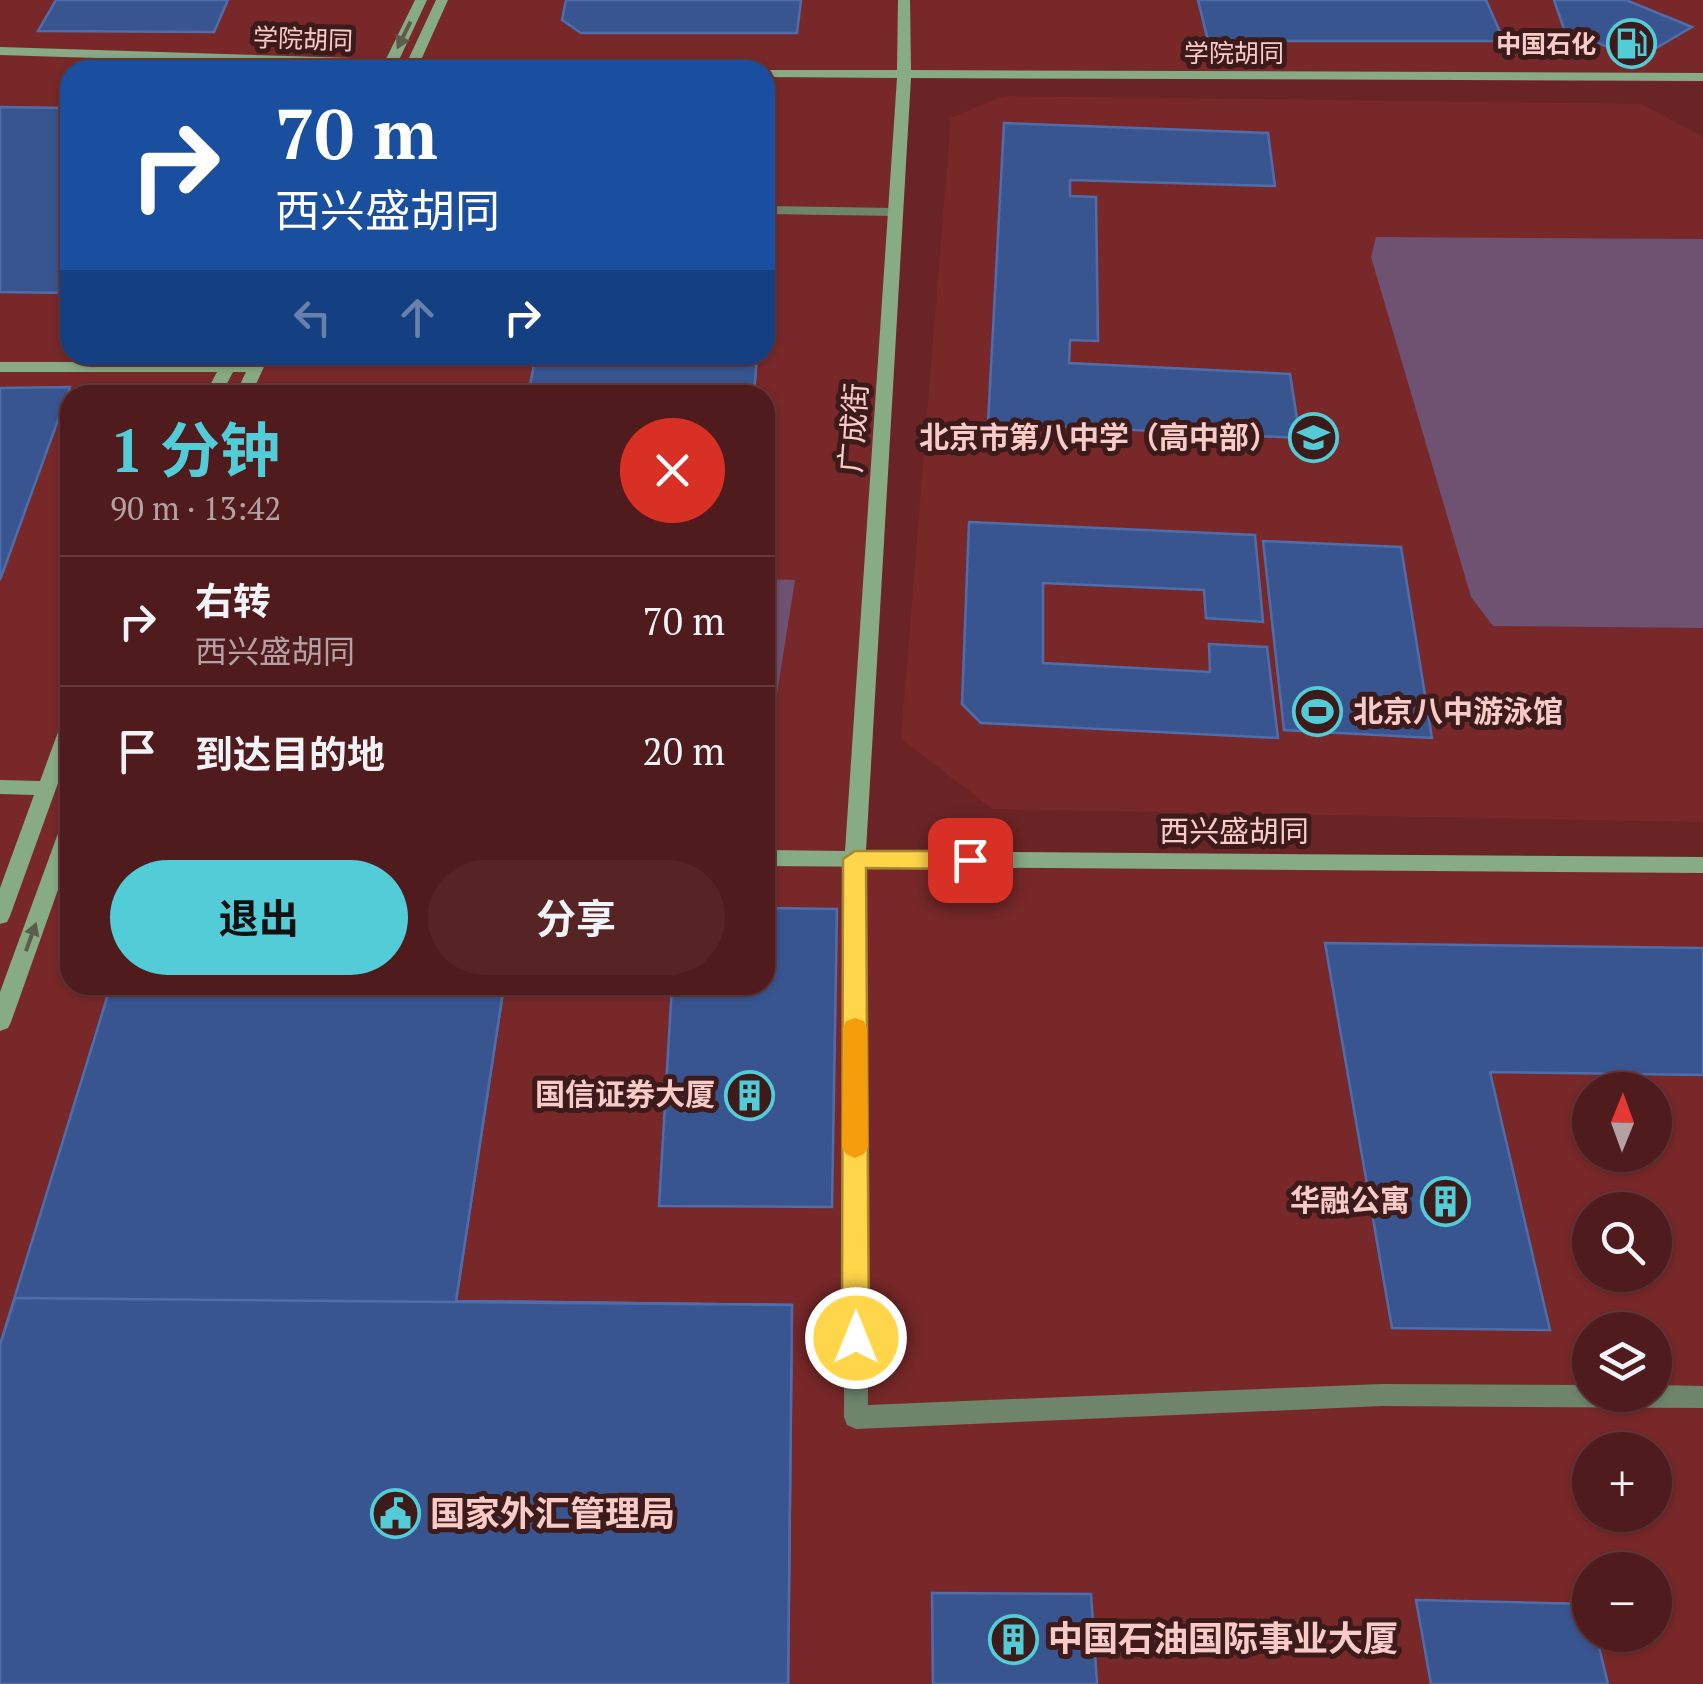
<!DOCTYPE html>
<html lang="zh">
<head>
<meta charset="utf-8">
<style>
	body { margin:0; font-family:"PT Serif","Noto Sans SC",serif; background:#562425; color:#f1f3f6; height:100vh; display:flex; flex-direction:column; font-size:38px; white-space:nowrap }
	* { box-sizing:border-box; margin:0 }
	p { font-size:32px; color:#b4a1a3 }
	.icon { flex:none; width:55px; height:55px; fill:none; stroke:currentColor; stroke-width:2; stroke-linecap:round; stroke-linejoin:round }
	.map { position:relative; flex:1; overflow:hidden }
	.side { position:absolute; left:60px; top:385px; width:715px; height:610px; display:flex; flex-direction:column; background:#501b1c; border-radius:30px; box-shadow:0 2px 8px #0004,0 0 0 2px #67393b }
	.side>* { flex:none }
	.hud { position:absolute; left:60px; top:60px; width:715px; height:305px; border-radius:30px; box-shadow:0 2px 8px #0004,0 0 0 2px #67393b; background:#1a4fa0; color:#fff; overflow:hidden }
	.needle { width:65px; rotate:1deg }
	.buttons { position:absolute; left:1572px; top:1072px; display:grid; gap:20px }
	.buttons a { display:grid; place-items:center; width:100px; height:100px; border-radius:50%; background:#501b1c; box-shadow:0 2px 8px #0004,0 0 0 2px #67393b; font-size:50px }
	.pin { position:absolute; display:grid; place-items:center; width:85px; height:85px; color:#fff; margin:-42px; border-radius:20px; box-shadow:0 5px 15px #0006 }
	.me { position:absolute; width:110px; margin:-55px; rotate:0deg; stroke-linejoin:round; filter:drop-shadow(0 0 8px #0008) }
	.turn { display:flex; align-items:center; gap:35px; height:210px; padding:0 50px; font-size:45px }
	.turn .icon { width:130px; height:130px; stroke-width:2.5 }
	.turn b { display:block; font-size:70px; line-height:85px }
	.lanes { display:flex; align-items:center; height:95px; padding:0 50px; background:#0003; justify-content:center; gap:50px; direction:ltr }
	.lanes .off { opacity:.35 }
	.round { display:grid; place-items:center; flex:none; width:105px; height:105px; border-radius:52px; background:#562425 }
	.summary { display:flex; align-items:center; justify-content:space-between; height:170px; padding:0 50px }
	h1 { font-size:60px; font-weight:700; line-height:75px; color:#52ccd6 }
	.button { display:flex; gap:20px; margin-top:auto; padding:20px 50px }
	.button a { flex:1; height:115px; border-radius:60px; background:#52ccd6; color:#111; font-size:40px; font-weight:700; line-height:115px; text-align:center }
	.button a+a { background:#562425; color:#f1f3f6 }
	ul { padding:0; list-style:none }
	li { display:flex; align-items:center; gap:30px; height:130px; padding:0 50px; border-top:2px solid #67393b }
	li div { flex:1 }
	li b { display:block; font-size:38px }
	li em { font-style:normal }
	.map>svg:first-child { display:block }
	.built { fill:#782829; fill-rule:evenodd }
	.green { fill:#6f5172 }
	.building { fill:#395590; stroke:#4f6daa; stroke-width:2.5 }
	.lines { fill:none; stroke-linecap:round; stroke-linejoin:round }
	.lane { fill:#6e856c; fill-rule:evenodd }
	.street { fill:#6e856c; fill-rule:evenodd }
	.secondary { fill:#87ab84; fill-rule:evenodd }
	.oneway { fill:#5e5c4a }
	.route { fill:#ffd54a; stroke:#a68a30; stroke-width:2.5 }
	.slow { fill:#f59e0b }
	.labels { text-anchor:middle; stroke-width:10; stroke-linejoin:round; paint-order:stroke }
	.far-street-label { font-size:25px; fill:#f8cbc8; stroke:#3c1b1a }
	.far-poi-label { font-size:25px; font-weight:bold; fill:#f8cbc8; stroke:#3c1b1a; text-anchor:end }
	.street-label { font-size:30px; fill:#f8cbc8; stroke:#3c1b1a }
	.poi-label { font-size:30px; font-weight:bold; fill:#f8cbc8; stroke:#3c1b1a; text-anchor:end }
	.near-poi-label { font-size:35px; font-weight:bold; fill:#f8cbc8; stroke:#3c1b1a; text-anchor:start }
</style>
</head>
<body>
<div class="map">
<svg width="1703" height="1684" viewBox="0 0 1703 1684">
	<rect width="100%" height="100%" fill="#6b2425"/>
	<g class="built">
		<path d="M0 0H1703V82L904 76 855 859 1703 865V1684H0ZM70 70H765V355H70ZM70 395H765V985H70ZM1590 1090H1655V1155H1590ZM1590 1210H1655V1275H1590ZM1590 1330H1655V1395H1590ZM1590 1450H1655V1515H1590ZM1590 1570H1655V1635H1590Z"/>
		<polygon points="1003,96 1641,104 1703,137 1703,822 993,809 901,739 951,118"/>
	</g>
	<g class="green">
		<polygon points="1376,237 1703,239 1703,628 1493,626 1471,597 1371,257"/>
		<polygon points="765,579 795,580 765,770"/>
	</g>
	<g class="building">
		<polygon points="56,0 228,0 214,32 38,31"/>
		<polygon points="566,0 801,0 797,33 581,33 562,20"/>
		<polygon points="1198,0 1486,0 1504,41 1208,41"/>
		<polygon points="1554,0 1626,0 1692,27 1637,59 1564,29"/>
		<polygon points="0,107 70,108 70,293 0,292"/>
		<polygon points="1004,123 1268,133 1275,186 1070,180 1070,196 1096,197 1098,341 1070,340 1069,363 1290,374 1300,438 988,423"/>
		<polygon points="536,355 757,355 754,395 528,395"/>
		<polygon points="70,387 0,580 0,388"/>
		<polygon points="969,522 1255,535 1263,622 1206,618 1204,590 1043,583 1043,663 1210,672 1209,644 1267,647 1278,738 981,723 962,704"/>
		<polygon points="1263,541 1401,547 1432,738 1284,730"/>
		<polygon points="765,908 837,909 832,1207 659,1206 672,985 765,985"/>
		<polygon points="1325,943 1703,948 1703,1075 1490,1072 1550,1330 1392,1328"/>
		<polygon points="111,985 504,985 456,1301 792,1305 15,1298"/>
		<polygon points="111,985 504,985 456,1301 792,1305 788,1684 0,1684 0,1345"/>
		<polygon points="15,1298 792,1305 788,1684 0,1684 0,1345"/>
		<polygon points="932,1593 1091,1594 1097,1684 933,1684"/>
		<polygon points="1416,1600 1589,1604 1590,1635 1596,1635 1608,1684 1431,1684"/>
	</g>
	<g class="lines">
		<polygon class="lane" points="765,206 895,208 902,212 895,216 765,214"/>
		<polygon class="street" points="855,851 862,854 865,859 868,1405 1382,1384 1590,1385 1590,1395 1655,1395 1655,1385 1703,1386 1703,1408 1382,1406 856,1429 847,1425 844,1417 845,859 848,854"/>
		<g class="secondary">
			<polygon points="415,0 427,0 399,60 408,60 436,0 448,0 421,60 604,66 611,70 395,67 380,70 382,67 0,55 0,47 386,59"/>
			<polygon points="898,0 910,0 911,70 1703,73 1703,81 911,78 866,851 1703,857 1703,873 765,866 765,850 845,851 897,78 765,77 765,70 761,70 897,70"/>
			<polygon points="225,355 239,355 237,362 250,362 254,355 269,356 251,395 235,395 246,372 233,372 221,395 205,395 217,372 0,372 0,362 221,362"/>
			<polygon points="70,717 70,750 10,916 7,922 0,924 0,888 34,795 0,794 0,780 40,781 61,724"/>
			<polygon points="70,821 70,856 11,1022 8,1028 0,1031 0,992 60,828"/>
		</g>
	</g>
	<defs><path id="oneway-solid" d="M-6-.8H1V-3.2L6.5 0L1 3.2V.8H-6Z" transform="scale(2.5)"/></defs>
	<g class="oneway">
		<use href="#oneway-solid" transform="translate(404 35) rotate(116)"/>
		<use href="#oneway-solid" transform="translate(31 937) rotate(-70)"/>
	</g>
	<polygon class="route" points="855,851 970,851 982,860 970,869 866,868 869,1338 865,1347 856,1350 846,1347 842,1338 843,859"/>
	<polygon class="slow" points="855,1018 864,1021 867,1028 868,1147 864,1154 855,1158 846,1154 842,1147 843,1028 846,1021"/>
	<defs>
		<symbol id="fuel-ring" viewBox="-11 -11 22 22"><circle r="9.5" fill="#3c1b1a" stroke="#52ccd6" stroke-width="1.5"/><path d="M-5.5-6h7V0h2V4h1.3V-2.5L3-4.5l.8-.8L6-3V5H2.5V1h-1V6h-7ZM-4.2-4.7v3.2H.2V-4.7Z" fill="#52ccd6"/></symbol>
		<symbol id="school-ring" viewBox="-11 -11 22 22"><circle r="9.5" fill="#3c1b1a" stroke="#52ccd6" stroke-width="1.5"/><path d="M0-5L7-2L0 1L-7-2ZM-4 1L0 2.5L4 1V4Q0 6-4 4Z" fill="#52ccd6"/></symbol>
		<symbol id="stadium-ring" viewBox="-11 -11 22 22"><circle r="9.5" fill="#3c1b1a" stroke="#52ccd6" stroke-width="1.5"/><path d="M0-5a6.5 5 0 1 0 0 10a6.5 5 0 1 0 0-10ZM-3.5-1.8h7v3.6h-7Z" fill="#52ccd6"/></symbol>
		<symbol id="building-ring" viewBox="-11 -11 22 22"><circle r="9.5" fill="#3c1b1a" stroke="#52ccd6" stroke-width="1.5"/><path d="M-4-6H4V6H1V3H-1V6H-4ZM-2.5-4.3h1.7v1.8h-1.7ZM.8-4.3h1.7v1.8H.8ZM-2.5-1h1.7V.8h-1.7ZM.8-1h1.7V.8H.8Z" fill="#52ccd6"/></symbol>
		<symbol id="civic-ring" viewBox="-11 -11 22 22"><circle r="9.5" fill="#3c1b1a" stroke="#52ccd6" stroke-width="1.5"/><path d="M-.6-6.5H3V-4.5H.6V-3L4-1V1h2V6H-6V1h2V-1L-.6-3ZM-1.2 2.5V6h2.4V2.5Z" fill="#52ccd6"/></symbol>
	</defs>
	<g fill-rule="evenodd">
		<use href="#fuel-ring" x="1604" y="16" width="55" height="55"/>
		<use href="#school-ring" x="1286" y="410" width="55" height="55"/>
		<use href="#stadium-ring" x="1290" y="684" width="55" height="55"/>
		<use href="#building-ring" x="722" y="1068" width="55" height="55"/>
		<use href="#building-ring" x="1418" y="1174" width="55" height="55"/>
		<use href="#civic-ring" x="368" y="1486" width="55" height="55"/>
		<use href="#building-ring" x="986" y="1612" width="55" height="55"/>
	</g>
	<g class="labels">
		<g class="far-street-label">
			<text transform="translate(303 39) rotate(2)" y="9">学院胡同</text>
			<text x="1234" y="62">学院胡同</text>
		</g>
		<g class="far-poi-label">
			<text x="1596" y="53">中国石化</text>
		</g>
		<g class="street-label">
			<text transform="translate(854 428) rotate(-86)" y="10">广成街</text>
			<text x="1234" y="842">西兴盛胡同</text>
		</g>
		<g class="poi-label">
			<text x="1279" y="448">北京市第八中学（高中部）</text>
			<text x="1353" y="722" text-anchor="start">北京八中游泳馆</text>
			<text x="715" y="1105">国信证券大厦</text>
			<text x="1410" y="1211">华融公寓</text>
		</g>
		<g class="near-poi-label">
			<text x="430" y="1526">国家外汇管理局</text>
			<text x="1048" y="1651">中国石油国际事业大厦</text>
		</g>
	</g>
</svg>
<div class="buttons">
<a><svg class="needle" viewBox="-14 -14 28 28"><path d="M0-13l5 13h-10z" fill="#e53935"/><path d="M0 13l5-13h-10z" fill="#b4a1a3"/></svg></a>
<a><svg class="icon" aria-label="search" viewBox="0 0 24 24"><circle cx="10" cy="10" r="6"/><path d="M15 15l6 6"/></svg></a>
<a><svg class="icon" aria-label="layers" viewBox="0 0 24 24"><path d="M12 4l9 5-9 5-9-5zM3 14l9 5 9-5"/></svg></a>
<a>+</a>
<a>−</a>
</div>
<div class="pin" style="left:970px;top:860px;background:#d93025"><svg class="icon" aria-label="arrive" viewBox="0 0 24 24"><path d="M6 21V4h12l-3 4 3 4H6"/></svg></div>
<svg class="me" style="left:856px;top:1338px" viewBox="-20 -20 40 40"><circle r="17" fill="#ffd54a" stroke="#fff" stroke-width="3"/><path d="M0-11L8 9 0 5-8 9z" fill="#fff"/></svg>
<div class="hud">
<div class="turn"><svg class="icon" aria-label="right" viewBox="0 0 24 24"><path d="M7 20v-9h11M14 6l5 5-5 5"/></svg><div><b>70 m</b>西兴盛胡同</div></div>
<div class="lanes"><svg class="icon off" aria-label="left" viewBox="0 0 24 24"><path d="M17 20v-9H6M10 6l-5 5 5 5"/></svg><svg class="icon off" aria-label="ahead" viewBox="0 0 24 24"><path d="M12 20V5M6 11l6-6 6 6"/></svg><svg class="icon" aria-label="right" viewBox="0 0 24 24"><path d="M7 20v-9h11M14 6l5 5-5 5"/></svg></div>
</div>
<section class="side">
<div class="summary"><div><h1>1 分钟</h1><p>90 m · 13:42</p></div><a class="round" style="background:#d93025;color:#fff"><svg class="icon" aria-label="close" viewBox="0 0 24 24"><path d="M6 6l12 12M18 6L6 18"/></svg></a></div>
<ul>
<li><svg class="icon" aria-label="right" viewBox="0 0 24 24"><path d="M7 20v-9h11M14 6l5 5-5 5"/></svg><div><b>右转</b><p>西兴盛胡同</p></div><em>70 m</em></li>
<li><svg class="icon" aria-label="arrive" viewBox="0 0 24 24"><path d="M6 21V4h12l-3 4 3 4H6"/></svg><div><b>到达目的地</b></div><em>20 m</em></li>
</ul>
<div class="button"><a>退出</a><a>分享</a></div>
</section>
</div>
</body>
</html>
